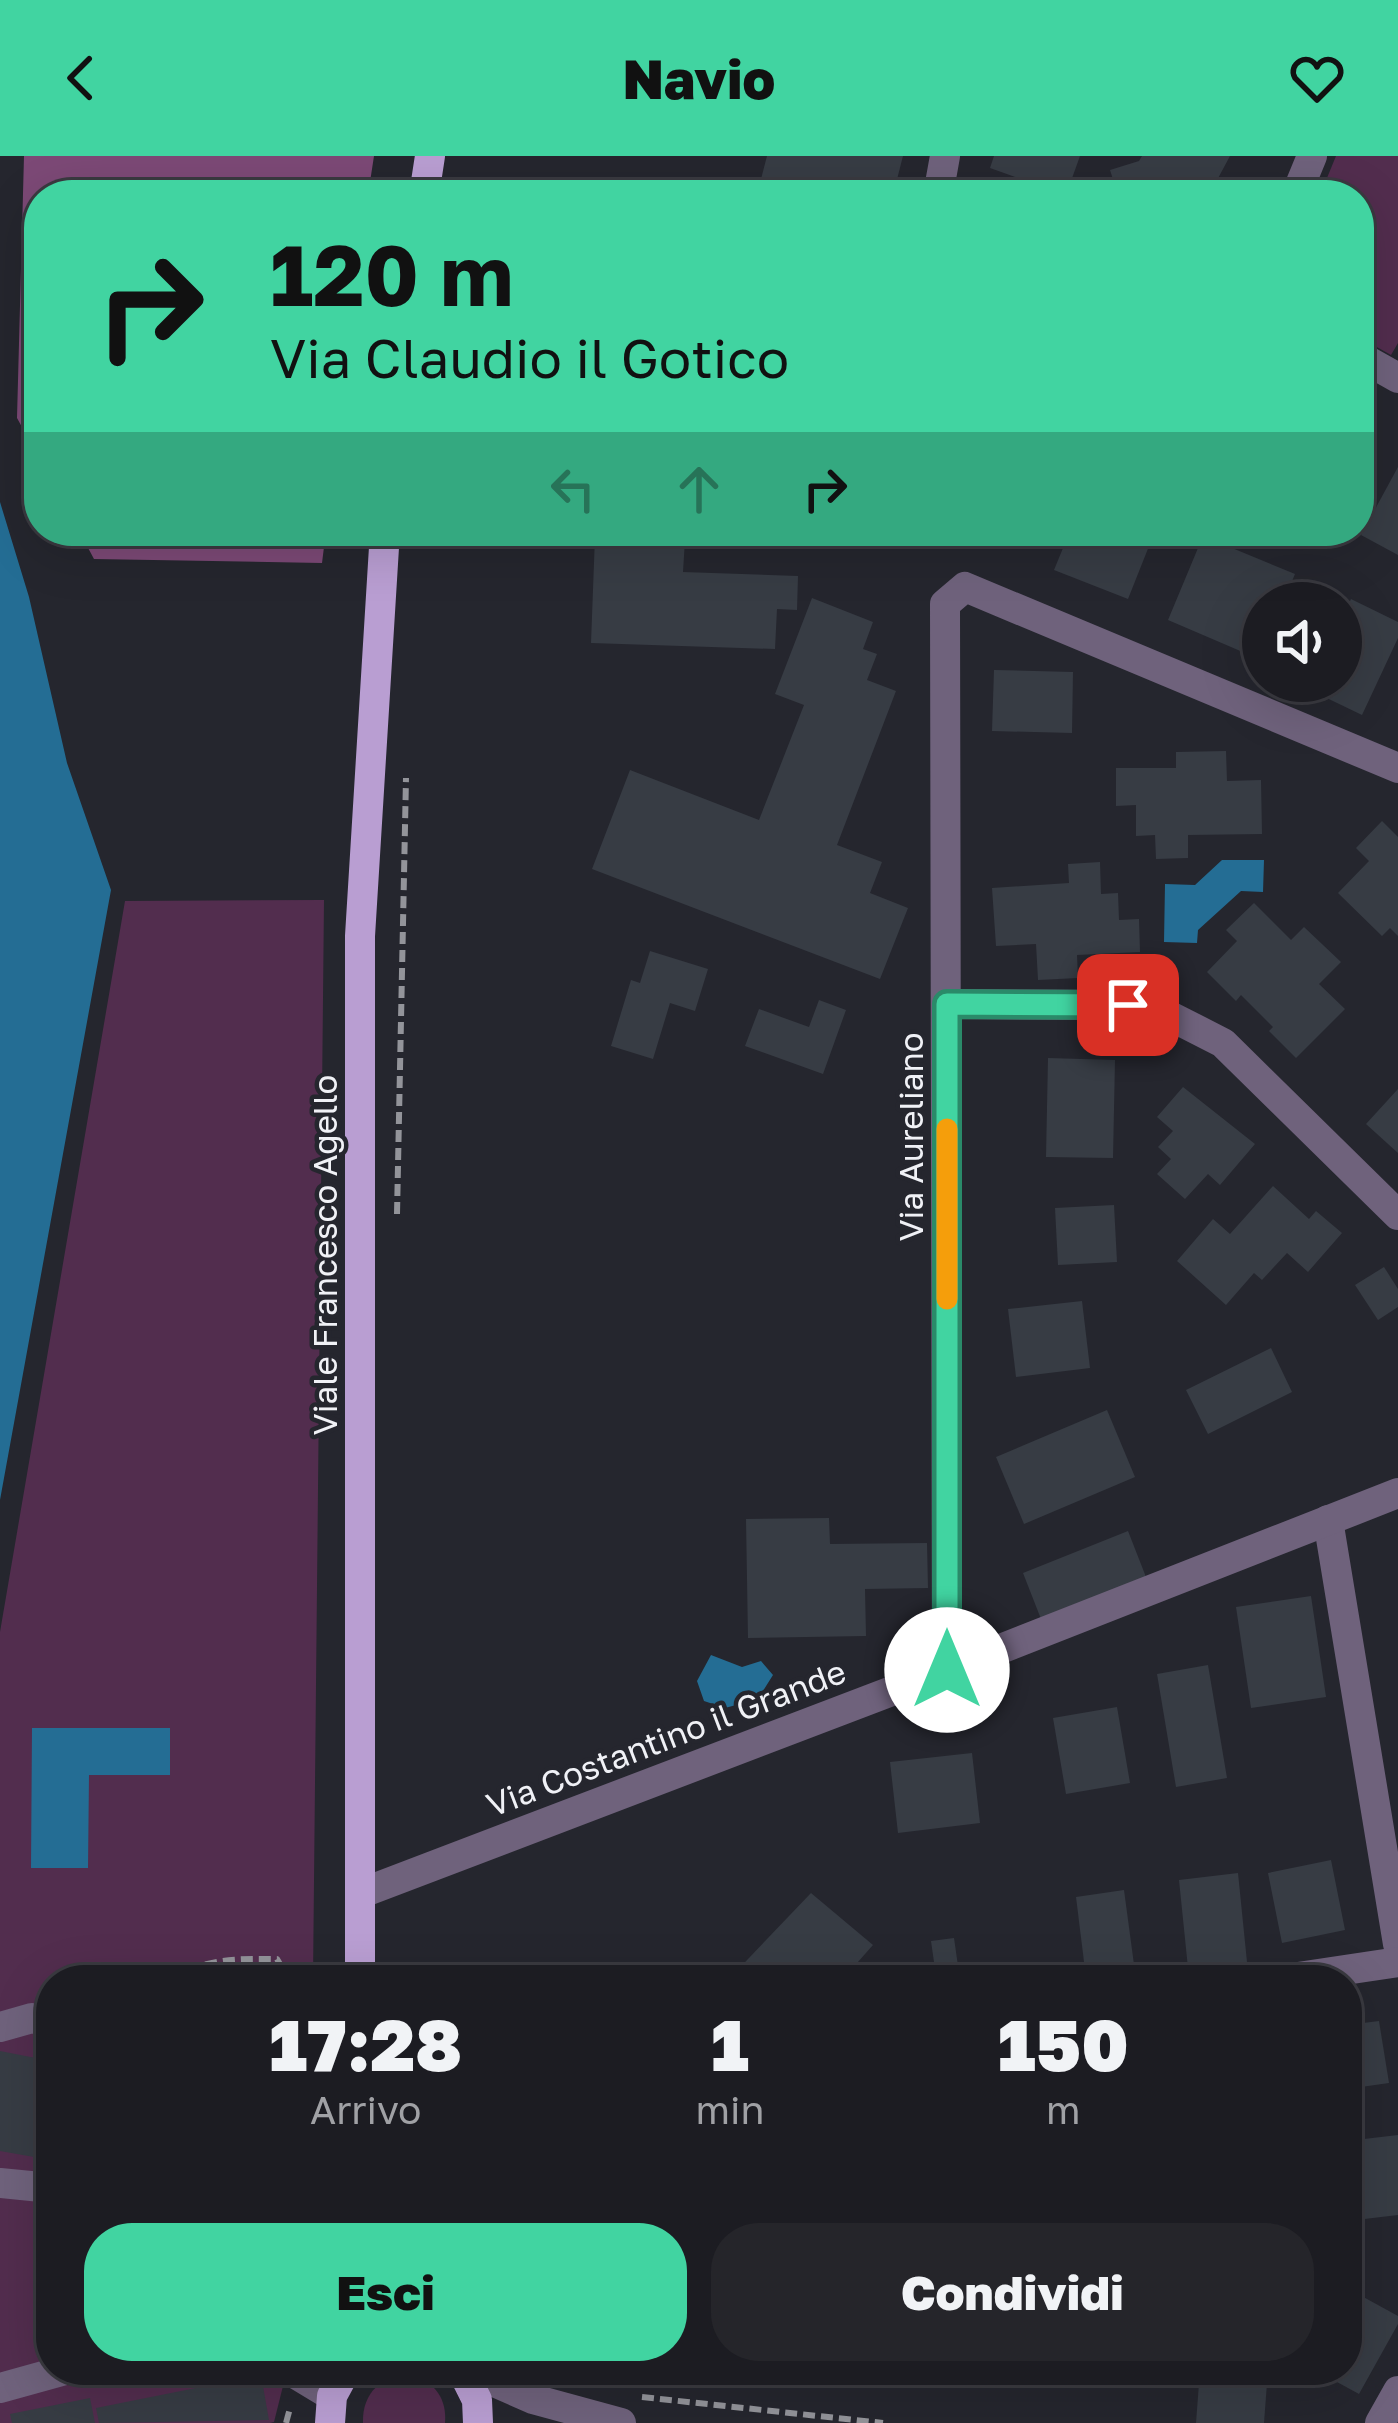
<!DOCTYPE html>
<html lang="it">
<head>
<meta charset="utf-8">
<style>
	body { margin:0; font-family:"Golos Text",sans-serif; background:#25252a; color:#f1f3f6; height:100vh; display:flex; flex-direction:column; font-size:45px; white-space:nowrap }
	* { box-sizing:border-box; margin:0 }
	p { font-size:39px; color:#a0a1a5 }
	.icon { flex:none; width:66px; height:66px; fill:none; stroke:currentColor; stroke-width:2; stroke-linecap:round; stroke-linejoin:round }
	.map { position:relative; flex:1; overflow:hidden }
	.drawer { position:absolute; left:36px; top:1809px; width:1326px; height:420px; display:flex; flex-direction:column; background:#1c1c22; border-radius:48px; box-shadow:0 12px 48px #0002,0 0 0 3px #3a3a40 }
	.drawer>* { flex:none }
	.hud { position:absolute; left:24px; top:24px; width:1350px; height:366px; border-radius:48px; box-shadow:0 12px 48px #0002,0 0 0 3px #3a3a40; background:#41d4a1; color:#111; overflow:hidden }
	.controls { position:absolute; left:1242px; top:426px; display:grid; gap:24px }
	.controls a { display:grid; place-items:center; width:120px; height:120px; border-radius:50%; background:#1c1c22; box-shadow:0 12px 48px #0002,0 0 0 3px #3a3a40; font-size:60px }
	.pin { position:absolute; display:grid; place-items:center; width:102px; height:102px; color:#fff; margin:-51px; border-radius:24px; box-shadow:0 6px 18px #0006 }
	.me { position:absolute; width:132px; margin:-66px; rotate:0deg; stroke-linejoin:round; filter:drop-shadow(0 0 9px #0008) }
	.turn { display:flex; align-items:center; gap:42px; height:252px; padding:0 48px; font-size:54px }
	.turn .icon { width:156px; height:156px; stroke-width:2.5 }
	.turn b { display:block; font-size:84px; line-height:102px }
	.lanes { display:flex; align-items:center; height:114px; padding:0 48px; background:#0003; justify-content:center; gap:60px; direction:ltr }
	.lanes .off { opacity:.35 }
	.eta { display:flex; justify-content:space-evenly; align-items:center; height:204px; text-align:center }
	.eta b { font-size:72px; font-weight:800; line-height:84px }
	.button { display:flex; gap:24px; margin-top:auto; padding:24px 48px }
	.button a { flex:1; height:138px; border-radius:48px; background:#41d4a1; color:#111; font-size:48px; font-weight:800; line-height:138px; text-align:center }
	.button a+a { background:#25252a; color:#f1f3f6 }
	header { display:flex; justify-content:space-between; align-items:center; height:156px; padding:0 48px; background:#41d4a1; color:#111; font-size:54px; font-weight:800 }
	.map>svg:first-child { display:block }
	.green { fill:#522d4e }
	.forest { fill:#7c4976 }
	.water { fill:#246d94 }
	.building { fill:#373c44 }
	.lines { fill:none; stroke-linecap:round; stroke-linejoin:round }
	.path { stroke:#93949a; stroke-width:6; stroke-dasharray:12 6; stroke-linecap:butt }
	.minor { stroke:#6f627c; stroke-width:30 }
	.major { stroke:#b99ed2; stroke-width:30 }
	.route-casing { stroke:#2a8a69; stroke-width:30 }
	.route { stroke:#41d4a1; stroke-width:21 }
	.slow { stroke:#f59e0b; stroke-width:21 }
	.labels { text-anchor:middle; stroke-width:9; stroke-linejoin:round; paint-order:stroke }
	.street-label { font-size:33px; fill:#f0f1f6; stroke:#25262e }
</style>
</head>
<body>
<header><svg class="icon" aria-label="back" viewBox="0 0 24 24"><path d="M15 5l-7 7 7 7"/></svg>Navio<svg class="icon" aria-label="heart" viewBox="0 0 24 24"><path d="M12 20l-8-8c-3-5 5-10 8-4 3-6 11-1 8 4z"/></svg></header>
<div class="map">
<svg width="1398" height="2267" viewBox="0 0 1398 2267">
	<rect width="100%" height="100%" fill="#25262e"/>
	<g class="green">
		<polygon points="1336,0 1398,0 1398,187 1391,199 1359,181 1359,39 1320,39"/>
		<polygon points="324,744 313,1824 51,1824 51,2214 287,2214 274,2266 270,2267 0,2267 0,1476 125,745"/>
		<path d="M412 2219C435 2226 447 2243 445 2267H363C362 2236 382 2219 412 2219Z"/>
	</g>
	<g class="forest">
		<polygon points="24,0 374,0 368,39 39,39 39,302 17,262"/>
		<polygon points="79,375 326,375 322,407 94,403"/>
	</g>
	<g class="water">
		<polygon points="0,346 29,441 67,607 111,734 0,1344"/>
		<polygon points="1222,704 1264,704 1263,736 1241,735 1198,774 1197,787 1164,786 1165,728 1195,729"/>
		<polygon points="711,1499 742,1511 761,1505 773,1519 758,1543 725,1552 704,1545 697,1525"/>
		<polygon points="32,1572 170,1572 170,1619 89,1619 88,1712 31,1712"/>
	</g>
	<g class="building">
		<polygon points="767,0 903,0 893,39 806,39 760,27"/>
		<polygon points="994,0 1080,0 1066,39 990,12"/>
		<polygon points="1142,0 1230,0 1209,39 1118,39 1110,14 1139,5"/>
		<polygon points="1398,311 1398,399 1361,379"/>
		<polygon points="969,375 1020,375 1013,393"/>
		<polygon points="1070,375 1155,375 1128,443 1054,414"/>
		<polygon points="595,380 685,384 683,416 798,420 797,454 777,453 775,493 591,487"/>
		<polygon points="1203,380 1295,418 1283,447 1263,447 1263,494 1259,503 1168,464"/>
		<polygon points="812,442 873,466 863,493 877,498 867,524 896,535 837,689 882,706 870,737 908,752 880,823 592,713 630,614 759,664 804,549 775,538"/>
		<polygon points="1351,443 1398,466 1398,482 1362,559 1308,533 1312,525 1341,525 1341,464"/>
		<polygon points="994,514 1073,516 1072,577 992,575"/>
		<polygon points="1226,595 1227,625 1261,624 1262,678 1188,679 1188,702 1156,703 1155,679 1136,680 1136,649 1116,650 1116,612 1176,612 1176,596"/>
		<polygon points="1382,665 1398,681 1398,780 1390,772 1382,780 1338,737 1369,705 1356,692"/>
		<polygon points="1100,706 1101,738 1118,737 1119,764 1139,763 1140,796 1077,799 1078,822 1038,824 1036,788 996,790 992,732 1069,727 1068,708"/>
		<polygon points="1254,747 1291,784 1304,771 1341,806 1319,828 1345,853 1296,902 1269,875 1273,871 1241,839 1236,845 1207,816 1237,785 1226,774"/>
		<polygon points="650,795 708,813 695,855 670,847 653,903 611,890 631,824 640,827"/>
		<polygon points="819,844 846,854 823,918 745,890 759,853 809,871"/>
		<polygon points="1048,902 1115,904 1113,1002 1046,1001"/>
		<polygon points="1183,931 1255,988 1220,1029 1208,1018 1185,1043 1157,1018 1171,1003 1158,991 1173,975 1157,961"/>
		<polygon points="1398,933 1398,997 1366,968"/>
		<polygon points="1273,1030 1309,1063 1316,1055 1342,1077 1308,1116 1287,1097 1262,1124 1254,1117 1226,1149 1177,1105 1213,1063 1230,1078"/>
		<polygon points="1114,1049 1117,1106 1058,1109 1055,1052"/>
		<polygon points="1384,1111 1398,1133 1398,1151 1378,1164 1355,1129"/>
		<polygon points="1082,1145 1090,1212 1016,1221 1008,1153"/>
		<polygon points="1271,1192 1292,1236 1208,1278 1186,1234"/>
		<polygon points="1107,1254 1135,1321 1024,1368 996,1301"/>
		<polygon points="829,1362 830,1388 927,1387 928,1432 865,1433 866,1480 748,1482 746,1363"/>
		<polygon points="1128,1375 1146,1421 1041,1463 1023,1417"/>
		<polygon points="1311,1440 1326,1541 1251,1552 1236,1451"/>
		<polygon points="1208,1509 1227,1622 1176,1631 1157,1518"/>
		<polygon points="1117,1551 1130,1627 1066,1638 1053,1562"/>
		<polygon points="972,1597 980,1667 898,1677 890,1606"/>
		<polygon points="1331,1704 1345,1774 1282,1787 1268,1717"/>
		<polygon points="1238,1717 1247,1806 1188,1812 1179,1724"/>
		<polygon points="1124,1734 1135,1816 1086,1822 1076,1741"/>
		<polygon points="811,1737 873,1789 842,1824 728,1824"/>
		<polygon points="954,1782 959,1817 936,1820 931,1785"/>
		<polygon points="1379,1865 1389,1927 1347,1933 1347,1869"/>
		<polygon points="0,1895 51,1905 51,2004 0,1995"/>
		<polygon points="1398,1979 1398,2059 1356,2064 1347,1985"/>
		<polygon points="1347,2132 1398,2160 1398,2168 1359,2238 1315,2214 1347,2214"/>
		<polygon points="1200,2214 1268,2214 1264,2267 1196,2267"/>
		<polygon points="261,2219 269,2264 99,2267 96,2252"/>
		<polygon points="90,2242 95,2267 12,2267 10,2258"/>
	</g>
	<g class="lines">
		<g class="path">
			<polyline points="397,1058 406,622"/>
			<path d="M173 1824C205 1801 240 1803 277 1803L289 1824"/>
			<polyline points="642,2241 883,2267"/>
			<polyline points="286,2267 290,2252"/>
		</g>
		<g class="minor">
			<polyline points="938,39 945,0"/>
			<polyline points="1296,39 1312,0"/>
			<polyline points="1359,200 1398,222"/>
			<polyline points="947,848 1128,849 1174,862 1223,887 1398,1059"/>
			<polyline points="1328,1364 1398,1788"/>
			<polyline points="947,1514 945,448 965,431 1398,612"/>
			<polyline points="362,1737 947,1514 1398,1337"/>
			<polyline points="1278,1824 1398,1806"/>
			<polyline points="0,1871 32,1862 51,1867"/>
			<polyline points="0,2027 51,2032"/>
			<polyline points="289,2214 332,2240"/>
			<polyline points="467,2214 533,2243 621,2267"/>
			<polyline points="0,2232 65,2214"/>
			<polyline points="1380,2267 1398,2235"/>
		</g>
		<g class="major">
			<polyline points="424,39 430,0"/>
			<polyline points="360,1824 360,780 385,375"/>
			<polyline points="462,2214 477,2244 478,2267"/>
			<polyline points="330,2267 332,2240 346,2214"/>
		</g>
	</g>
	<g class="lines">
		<defs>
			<polyline id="route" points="947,1514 947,848 1128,849"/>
		</defs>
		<use href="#route" class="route-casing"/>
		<use href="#route" class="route"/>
		<polyline class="slow" points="947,973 947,1143"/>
	</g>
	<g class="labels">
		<g class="street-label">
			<text transform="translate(911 981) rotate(-90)" y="12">Via Aureliano</text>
			<text transform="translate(325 1099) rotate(-90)" y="12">Viale Francesco Agello</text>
			<text transform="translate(666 1582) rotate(-21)" y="12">Via Costantino il Grande</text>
		</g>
	</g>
</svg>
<div class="controls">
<a><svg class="icon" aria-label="sound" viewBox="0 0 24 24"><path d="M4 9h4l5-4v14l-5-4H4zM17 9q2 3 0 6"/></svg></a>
</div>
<div class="pin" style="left:1128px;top:849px;background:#d93025"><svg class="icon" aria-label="arrive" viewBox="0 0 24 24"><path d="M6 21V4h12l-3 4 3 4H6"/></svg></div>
<svg class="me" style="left:947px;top:1514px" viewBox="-20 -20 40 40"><circle r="19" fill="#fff"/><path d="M0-13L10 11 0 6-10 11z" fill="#41d4a1"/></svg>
<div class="hud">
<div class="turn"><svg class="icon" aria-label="right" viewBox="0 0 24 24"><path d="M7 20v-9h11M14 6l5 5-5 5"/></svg><div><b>120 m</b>Via Claudio il Gotico</div></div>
<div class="lanes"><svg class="icon off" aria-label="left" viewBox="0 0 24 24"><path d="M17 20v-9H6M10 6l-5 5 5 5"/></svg><svg class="icon off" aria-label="ahead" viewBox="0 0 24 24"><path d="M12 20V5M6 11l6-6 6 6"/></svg><svg class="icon" aria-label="right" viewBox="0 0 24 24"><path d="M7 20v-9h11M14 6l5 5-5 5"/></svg></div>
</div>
<section class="drawer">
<div class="eta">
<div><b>17:28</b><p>Arrivo</p></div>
<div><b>1</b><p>min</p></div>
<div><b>150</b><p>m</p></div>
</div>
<div class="button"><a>Esci</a><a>Condividi</a></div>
</section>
</div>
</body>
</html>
